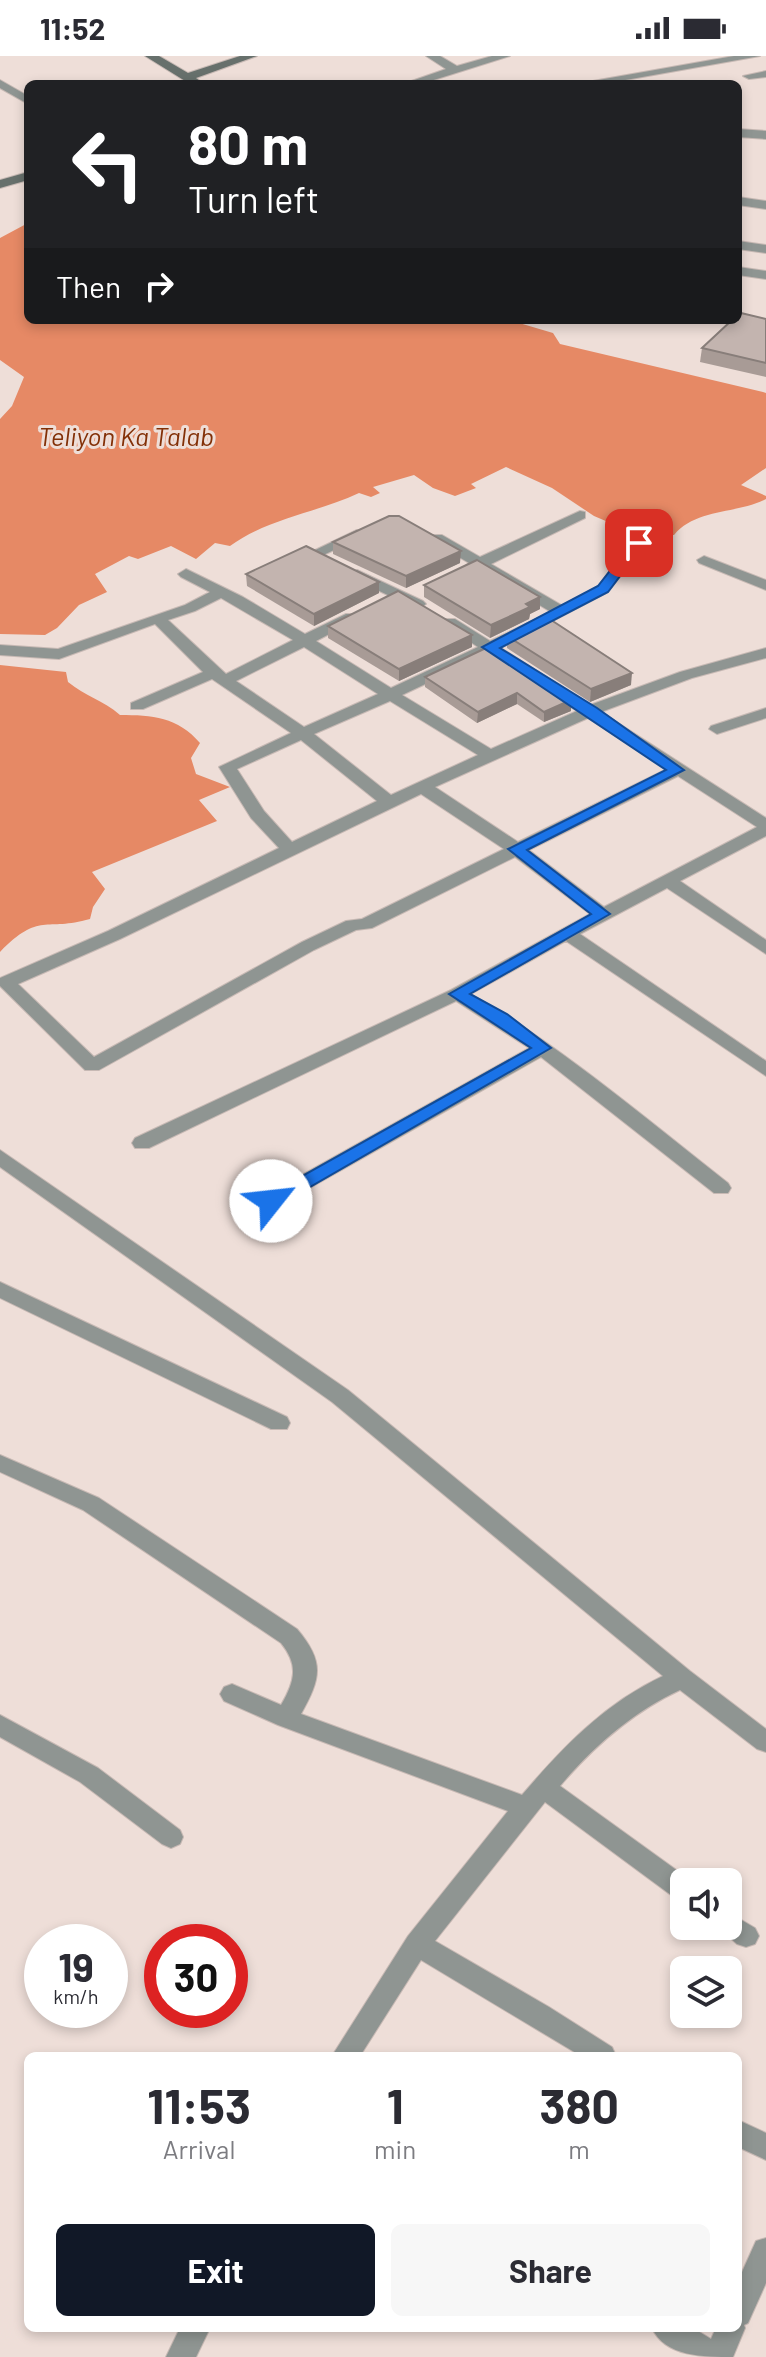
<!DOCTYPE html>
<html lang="en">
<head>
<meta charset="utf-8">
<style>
	body { margin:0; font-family:Barlow,sans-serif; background:#f7f7f7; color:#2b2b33; height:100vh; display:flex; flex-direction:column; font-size:30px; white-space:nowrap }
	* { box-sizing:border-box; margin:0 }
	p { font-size:26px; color:#7c7c81 }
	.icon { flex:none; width:44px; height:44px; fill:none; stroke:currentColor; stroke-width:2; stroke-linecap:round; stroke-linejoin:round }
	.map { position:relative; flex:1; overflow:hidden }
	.side { position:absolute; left:24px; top:1996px; width:718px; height:280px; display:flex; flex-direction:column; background:#fff; border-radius:12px; box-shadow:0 4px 12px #0003 }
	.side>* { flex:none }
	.top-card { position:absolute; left:24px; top:24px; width:718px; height:244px; border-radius:12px; box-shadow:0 4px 12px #0003; background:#202124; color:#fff; overflow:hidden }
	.controls { position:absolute; left:670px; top:1812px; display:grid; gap:16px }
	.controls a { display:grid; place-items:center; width:72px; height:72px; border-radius:12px; background:#fff; box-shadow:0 4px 12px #0003; font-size:40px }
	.speed { position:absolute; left:24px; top:1868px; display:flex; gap:16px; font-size:40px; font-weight:700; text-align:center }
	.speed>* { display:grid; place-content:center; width:104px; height:104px; border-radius:50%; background:#fff; box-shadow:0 4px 12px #0003; line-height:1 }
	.speed small { font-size:20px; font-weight:400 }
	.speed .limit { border:12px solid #d22; background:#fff; color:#111 }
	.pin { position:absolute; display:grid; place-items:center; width:68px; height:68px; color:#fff; margin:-34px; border-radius:16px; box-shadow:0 4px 12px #0006 }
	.me { position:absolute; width:88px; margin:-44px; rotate:61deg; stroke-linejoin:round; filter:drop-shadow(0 0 6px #0008) }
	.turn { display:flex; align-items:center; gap:28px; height:168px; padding:0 32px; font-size:36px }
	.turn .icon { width:104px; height:104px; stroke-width:2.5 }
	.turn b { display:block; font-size:56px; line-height:68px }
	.then { display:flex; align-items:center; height:76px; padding:0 32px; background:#0003; gap:16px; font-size:30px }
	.eta { display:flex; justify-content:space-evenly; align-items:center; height:136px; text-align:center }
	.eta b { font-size:48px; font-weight:700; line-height:56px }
	.action { display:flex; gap:16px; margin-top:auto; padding:16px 32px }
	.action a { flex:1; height:92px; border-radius:12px; background:#111827; color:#fff; font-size:32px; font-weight:700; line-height:92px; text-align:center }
	.action a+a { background:#f7f7f7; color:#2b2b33 }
	.status { display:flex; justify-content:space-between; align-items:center; height:56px; padding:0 40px; background:#fff; direction:ltr }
	.status svg { height:22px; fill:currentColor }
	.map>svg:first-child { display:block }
	.water { fill:#e68965 }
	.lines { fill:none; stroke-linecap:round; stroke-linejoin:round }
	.street-casing { stroke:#c7b9b4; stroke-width:2 }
	.secondary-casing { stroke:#c7b9b4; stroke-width:2 }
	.street { fill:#8f9592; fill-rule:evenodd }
	.secondary { fill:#67706c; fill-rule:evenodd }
	.wall { fill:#a89b96 }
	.shaded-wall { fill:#887e7a }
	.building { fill:#c3b4af; stroke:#887e7a; stroke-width:2 }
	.route { fill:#1a73e8; stroke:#114b97; stroke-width:2 }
	.labels { text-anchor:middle; stroke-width:6; stroke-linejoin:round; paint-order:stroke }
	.far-water-label { font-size:26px; font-style:italic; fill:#833007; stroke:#eeded8 }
</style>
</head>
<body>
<div class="status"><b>11:52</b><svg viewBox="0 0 49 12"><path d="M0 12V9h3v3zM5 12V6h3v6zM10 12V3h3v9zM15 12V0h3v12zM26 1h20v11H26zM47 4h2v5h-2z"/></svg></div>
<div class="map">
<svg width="766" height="2301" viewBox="0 0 766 2301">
	<rect width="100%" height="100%" fill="#eeded8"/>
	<g class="water">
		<path d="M28 167V264H509L553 277 560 288 763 336 766 337V412L741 429 766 440V443C738 458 696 452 674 479L641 480 594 460 552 432 506 411 471 428 476 432 455 440 433 432 414 419 373 431 380 437 371 441 359 437C316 457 269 462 230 490L215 487 196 503 171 490 138 503 129 500 95 518 107 536 79 549 57 572 45 579 0 578V363L12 350 24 321 0 304V182Z"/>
		<path d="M0 609 66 616 68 626C85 640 103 644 120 659 152 659 178 661 200 687L191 702 196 718 230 731 199 744 217 765 92 816 105 833 93 851 90 863C45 876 40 855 0 896Z"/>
	</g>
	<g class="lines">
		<defs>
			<g id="street">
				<polygon points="426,0 440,0 457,10 492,0 510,0 421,28 403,28 446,13"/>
				<polygon points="734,0 760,0 603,28 576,28"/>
				<polygon points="766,15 766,21 749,23 743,20"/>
				<polygon points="0,24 28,40 28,48 0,32"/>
				<polygon points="738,73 766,75 766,83 738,81"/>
				<polygon points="738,141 766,145 766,153 738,149"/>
				<polygon points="738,185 766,189 766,197 738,193"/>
				<polygon points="738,211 766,215 766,223 738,219"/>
				<path d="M580 455 585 456V462L491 508 563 550 598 530 634 484H644L646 487 608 536 501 592 590 649 680 616 766 592V602L692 622 601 656 766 762V780L680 825 766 884V898L667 832 580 878 766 1005V1020L566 885 471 938C563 992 644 1061 728 1127L731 1132 728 1137H714L541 1001 278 1150H264L261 1145 264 1140 529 992 456 945 149 1092H135L132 1087 135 1082 451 934 590 858 515 801 372 872 356 874 314 894 99 1014H85L0 930V922L108 875 279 792 251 762 219 711 291 677 212 623 143 653H131V647L203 616 155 568 59 603 0 599V589L58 593 185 549 210 536 181 521 178 518 186 513 243 541 305 578 346 558H356V564L316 585 391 632 478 591 445 569V563H455L490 585 551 556 479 513 467 514 464 511 469 507 432 485V479H442L480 501ZM221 542 293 584 226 618 168 564 195 555ZM304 591 378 638 304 671 236 625ZM489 598 577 655 491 693 402 639ZM390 645 478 699 391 739 314 678ZM588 662 667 713 518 786 435 731ZM301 684 377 745 292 786 264 755 237 713ZM678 720 757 771 604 851 529 794ZM421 738 504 793 362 863 346 865 302 886 94 1001 18 928 120 883Z"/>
				<polygon points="357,474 364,478 362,481 319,501 309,501 307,498"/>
				<polygon points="704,500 766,524 766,534 699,507 697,504"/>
				<polygon points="357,514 423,545 426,548 418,553 413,551 352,522 349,519"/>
				<polygon points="766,652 766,662 717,678 709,673 711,670"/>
				<path d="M0 1094 348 1334 690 1615 766 1673V1696L757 1693 680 1634C633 1656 594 1690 560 1730L693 1826H684V1845L675 1842 545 1746 435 1885 549 1951 612 1991 616 2000H581L421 1904 360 2000H332L408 1880 508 1755 278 1669 224 1645 220 1638 224 1631 232 1628 281 1649C295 1625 299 1609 281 1587L83 1454 0 1416V1399L99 1442 297 1573C325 1606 321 1622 301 1658L522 1739C564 1690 604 1648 663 1620L332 1346 0 1111Z"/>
				<polygon points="0,1226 287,1361 290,1367 287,1373 271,1373 0,1242"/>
				<polygon points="0,1659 98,1712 180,1774 183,1781 180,1788 171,1792 162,1788 80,1726 0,1681"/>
				<polygon points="728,1856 755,1872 759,1880 755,1888 746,1891 737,1888 717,1870 728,1870"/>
				<polygon points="738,2064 766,2077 766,2104 738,2091"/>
				<path d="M766 2182V2227L748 2267 744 2269 745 2272 733 2301C704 2301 665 2301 652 2272H693L711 2283 716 2272H738V2225L756 2185Z"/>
				<polygon points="180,2272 210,2272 196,2301 166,2301"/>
			</g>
			<g id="secondary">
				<polygon points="145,0 159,0 188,17 240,0 257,0 196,22 204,28 190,28"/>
				<polygon points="28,116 28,124 0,132 0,124"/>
			</g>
		</defs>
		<use href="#street" class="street-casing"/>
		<use href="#secondary" class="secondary-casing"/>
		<use href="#street" class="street"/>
		<use href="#secondary" class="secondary"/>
	</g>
	<g class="wall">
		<polygon points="766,263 766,321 700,306 702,292"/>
		<polygon points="333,486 460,507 406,532 333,498"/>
		<polygon points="246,518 379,526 379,537 314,570 247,530"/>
		<polygon points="424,529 540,541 540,553 530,558 529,563 490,582 424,541"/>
		<polygon points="328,570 472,579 472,591 399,625 328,582"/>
		<polygon points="507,580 631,629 590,646 507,592"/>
		<polygon points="488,591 571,655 544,666 517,648 477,667 425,631 425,621"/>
	</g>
	<g class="shaded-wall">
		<polygon points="461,495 460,507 406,532 406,520"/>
		<polygon points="379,526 379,537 314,570 314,558"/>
		<polygon points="540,541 540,553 530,558 529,563 490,582 491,569"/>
		<polygon points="472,579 472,591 399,625 399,613"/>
		<polygon points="632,617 631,629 590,646 591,633"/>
		<polygon points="517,637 517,648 477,667 478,656"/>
		<polygon points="571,644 571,655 544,666 544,656"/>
	</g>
	<g class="building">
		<polygon points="741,257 766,263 766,307 702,292 732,264 738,264 738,259"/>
		<polygon points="389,460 399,460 461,495 406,520 333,486"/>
		<polygon points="306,490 379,526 314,558 246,518"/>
		<polygon points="477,504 540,541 526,548 530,551 491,569 424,529"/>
		<polygon points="398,535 472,579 399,613 328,570"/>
		<polygon points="545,560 632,617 591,633 507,580"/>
		<polygon points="488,591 571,644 544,656 517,637 478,656 425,621"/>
	</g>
	<polygon class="route" points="634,484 645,487 608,536 500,592 597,652 684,714 527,794 610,858 470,938 507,958 551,992 277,1150 265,1150 262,1145 265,1141 531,992 449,938 591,858 508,793 666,714 482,591 598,530"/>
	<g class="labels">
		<g class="far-water-label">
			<text x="126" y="390">Teliyon Ka Talab</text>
		</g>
	</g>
</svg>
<div class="controls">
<a><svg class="icon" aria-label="sound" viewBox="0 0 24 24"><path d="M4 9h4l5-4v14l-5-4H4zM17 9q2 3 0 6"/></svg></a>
<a><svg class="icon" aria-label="layers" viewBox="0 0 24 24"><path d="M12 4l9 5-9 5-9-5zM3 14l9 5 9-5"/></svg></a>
</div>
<div class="speed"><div>19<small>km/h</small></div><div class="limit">30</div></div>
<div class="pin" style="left:639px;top:487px;background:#d93025"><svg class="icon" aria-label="arrive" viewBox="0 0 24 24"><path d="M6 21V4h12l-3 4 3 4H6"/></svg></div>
<svg class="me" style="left:271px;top:1145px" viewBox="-20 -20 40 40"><circle r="19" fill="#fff"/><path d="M0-13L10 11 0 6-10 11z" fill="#1a73e8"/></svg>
<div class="top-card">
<div class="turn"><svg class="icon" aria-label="left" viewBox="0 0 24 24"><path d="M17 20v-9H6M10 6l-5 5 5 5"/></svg><div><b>80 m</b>Turn left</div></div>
<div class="then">Then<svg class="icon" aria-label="right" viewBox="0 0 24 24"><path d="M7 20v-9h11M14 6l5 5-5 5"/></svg></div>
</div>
<section class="side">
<div class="eta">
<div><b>11:53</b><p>Arrival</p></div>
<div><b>1</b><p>min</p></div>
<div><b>380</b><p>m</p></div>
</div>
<div class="action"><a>Exit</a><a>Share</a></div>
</section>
</div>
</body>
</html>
